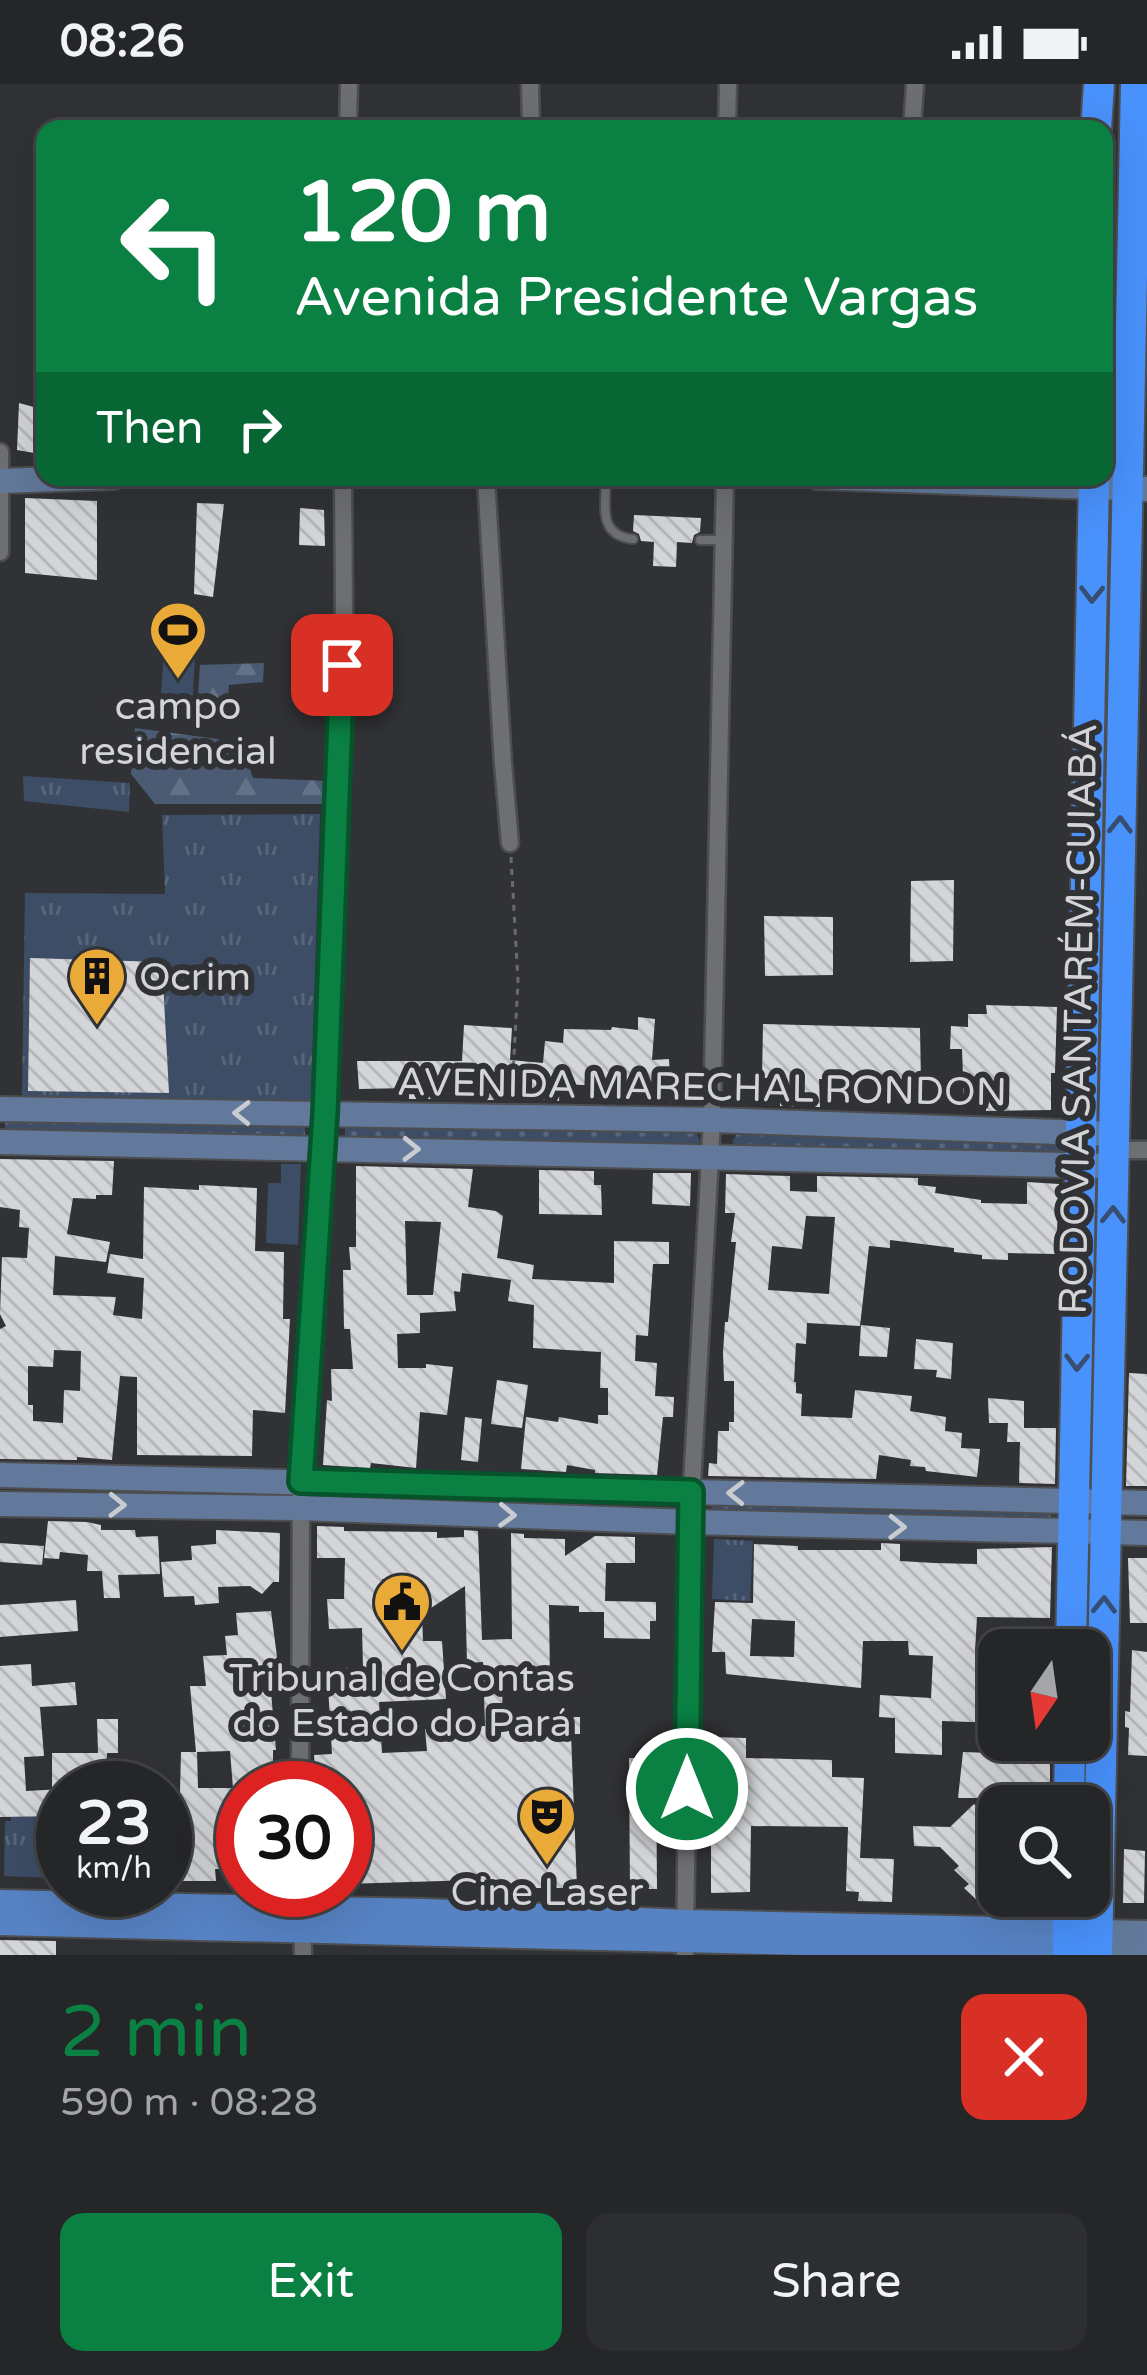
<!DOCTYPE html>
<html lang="en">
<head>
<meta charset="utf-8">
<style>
	body { margin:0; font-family:"Varela Round",sans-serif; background:#2d2e30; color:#f1f3f6; height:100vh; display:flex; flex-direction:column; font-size:45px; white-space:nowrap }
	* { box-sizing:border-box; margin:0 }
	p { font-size:39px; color:#a3a5a8 }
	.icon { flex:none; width:66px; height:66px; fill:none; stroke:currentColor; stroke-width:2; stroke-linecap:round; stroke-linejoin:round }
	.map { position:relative; height:1871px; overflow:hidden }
	.sheet { display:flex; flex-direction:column; background:#252628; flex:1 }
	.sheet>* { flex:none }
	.guide { position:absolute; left:36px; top:36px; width:1077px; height:366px; border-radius:24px; box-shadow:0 12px 48px #0002,0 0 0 3px #424345; background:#0b8043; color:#fff; overflow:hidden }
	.needle { width:78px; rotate:193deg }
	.fabs { position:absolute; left:978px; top:1545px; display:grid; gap:24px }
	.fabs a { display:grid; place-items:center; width:132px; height:132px; border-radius:24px; background:#252628; box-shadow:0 12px 48px #0002,0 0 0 3px #424345; font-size:60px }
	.speed { position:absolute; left:36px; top:1677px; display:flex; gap:24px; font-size:60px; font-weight:700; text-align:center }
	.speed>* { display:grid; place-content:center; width:156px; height:156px; border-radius:50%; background:#252628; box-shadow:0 12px 48px #0002,0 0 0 3px #424345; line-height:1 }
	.speed small { font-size:30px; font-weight:400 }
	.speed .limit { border:18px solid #d22; background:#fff; color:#111 }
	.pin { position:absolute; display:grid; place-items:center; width:102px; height:102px; color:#fff; margin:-51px; border-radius:24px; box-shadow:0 6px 18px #0006 }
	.me { position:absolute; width:132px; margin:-66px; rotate:0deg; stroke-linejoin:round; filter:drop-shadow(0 0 9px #0008) }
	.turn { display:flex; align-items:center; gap:42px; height:252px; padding:0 60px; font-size:54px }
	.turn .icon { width:156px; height:156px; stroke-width:2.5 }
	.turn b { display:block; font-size:84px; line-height:102px }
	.then { display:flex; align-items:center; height:114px; padding:0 60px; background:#0003; gap:24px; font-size:45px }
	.round { display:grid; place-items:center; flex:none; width:126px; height:126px; border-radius:24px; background:#2d2e30 }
	.summary { display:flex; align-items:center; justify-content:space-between; height:204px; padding:0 60px }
	h1 { font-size:72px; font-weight:600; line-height:90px; color:#0b8043 }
	.action { display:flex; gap:24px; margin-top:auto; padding:24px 60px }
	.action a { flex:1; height:138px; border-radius:24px; background:#0b8043; color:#fff; font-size:48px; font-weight:600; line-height:138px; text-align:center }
	.action a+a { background:#2d2e30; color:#f1f3f6 }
	.status { display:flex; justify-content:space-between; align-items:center; height:84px; padding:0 60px; background:#252628; direction:ltr }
	.status svg { height:33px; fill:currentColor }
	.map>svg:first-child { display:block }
	.grass { fill:url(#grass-tufts) }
	.forest { fill:url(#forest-firs) }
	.park { fill:url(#park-dots) }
	.garden { fill:#3d4d65 }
	.building { fill:url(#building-back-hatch); fill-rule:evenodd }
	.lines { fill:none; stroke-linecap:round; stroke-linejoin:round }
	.lane-casing { stroke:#4d4e50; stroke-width:12 }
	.street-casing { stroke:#4d4e50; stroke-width:21 }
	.secondary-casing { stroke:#4d4e50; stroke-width:28 }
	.primary-casing { stroke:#4d4e50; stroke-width:28 }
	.highway-casing { stroke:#4d4e50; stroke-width:34 }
	.path { stroke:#6a6b6e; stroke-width:3; stroke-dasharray:6 6; stroke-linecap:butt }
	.lane { stroke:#6d6f72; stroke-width:8 }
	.street { stroke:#6d6f72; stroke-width:16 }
	.secondary { stroke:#62799b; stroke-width:24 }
	.primary { stroke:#5783c4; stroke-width:24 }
	.highway { stroke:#4991fb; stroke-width:30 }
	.oneway { stroke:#384e70 }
	.oneway2 { stroke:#c8cbcf }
	.route-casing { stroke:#07532c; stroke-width:30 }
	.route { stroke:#0b8043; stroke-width:21 }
	.labels { text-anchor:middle; stroke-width:12; stroke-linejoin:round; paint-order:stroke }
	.poi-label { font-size:39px; fill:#d3d4d5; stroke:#313235 }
	.street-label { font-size:39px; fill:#d3d4d5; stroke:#313235 }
</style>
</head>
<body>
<div class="status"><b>08:26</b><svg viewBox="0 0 49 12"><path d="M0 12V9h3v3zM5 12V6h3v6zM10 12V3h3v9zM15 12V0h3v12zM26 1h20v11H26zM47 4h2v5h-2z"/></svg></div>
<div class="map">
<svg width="1147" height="1871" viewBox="0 0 1147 1871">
	<defs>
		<pattern id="grass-tufts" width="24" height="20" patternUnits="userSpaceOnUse" patternTransform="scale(3)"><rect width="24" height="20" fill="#3d4d65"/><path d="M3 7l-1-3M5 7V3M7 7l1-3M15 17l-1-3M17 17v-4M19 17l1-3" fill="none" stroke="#58667a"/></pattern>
		<pattern id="forest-firs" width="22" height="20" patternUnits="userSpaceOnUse" patternTransform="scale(3)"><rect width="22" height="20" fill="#4a5b73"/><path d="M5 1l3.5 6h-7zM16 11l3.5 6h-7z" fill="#637286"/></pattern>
		<pattern id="park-dots" width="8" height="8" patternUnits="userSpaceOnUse" patternTransform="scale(3)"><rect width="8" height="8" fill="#3d4d65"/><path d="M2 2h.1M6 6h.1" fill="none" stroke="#58667a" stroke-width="1.8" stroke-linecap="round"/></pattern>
		<pattern id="building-back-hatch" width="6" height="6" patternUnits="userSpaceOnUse" patternTransform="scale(3)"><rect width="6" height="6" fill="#d3d5d8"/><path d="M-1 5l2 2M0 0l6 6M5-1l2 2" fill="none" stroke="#b5b7ba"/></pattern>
	</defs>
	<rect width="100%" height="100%" fill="#313235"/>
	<g class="grass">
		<polygon points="23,692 130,699 129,728 24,717"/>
		<polygon points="320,730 311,1016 22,1015 25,809 165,810 162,731"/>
		<polygon points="714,1455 753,1457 750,1517 712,1515"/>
		<polygon points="52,1732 52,1794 4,1792 5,1737 11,1737 11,1733"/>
	</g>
	<g class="forest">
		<polygon points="264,579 263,598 229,601 227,629 197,628 200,581"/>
		<polygon points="135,644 240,658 253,694 329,697 326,720 155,720 131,690"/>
	</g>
	<g class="park">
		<polygon points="1106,432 1118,432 1106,1031 1094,1031"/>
		<polygon points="5,1035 305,1039 305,1051 5,1048"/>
		<polygon points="345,1039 695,1047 700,1057 696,1062 345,1052"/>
		<polygon points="738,1048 1070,1056 1070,1068 739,1063 732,1058"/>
		<polygon points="711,1419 1051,1423 1051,1438 718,1428 712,1426"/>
	</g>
	<g class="garden">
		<polygon points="164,568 195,570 192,628 160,624"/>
		<polygon points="281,1080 301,1080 298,1161 266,1159 268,1099 281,1099"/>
	</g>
	<g class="building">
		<polygon points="19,319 45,326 40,370 17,366"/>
		<polygon points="25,414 97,417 97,496 25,489"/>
		<polygon points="197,419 224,420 213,513 194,510"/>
		<polygon points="300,424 324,426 325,462 299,461"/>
		<polygon points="634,431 701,434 700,448 694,451 692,459 677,458 676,483 653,482 654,458 641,457 639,450 633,447"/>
		<polygon points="954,796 953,877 910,878 911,797"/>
		<polygon points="764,832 833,833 833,891 765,892"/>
		<polygon points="30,874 162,878 169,1009 28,1007"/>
		<polygon points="986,921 1057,923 1055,989 1051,989 1051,1026 986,1027 986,1020 964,1019 962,965 950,965 951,942 968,943 968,930 987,930"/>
		<polygon points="638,933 655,935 652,976 669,975 670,993 691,993 692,1012 688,1012 688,1019 670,1019 670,998 631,998 631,1003 620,1002 619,1018 606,1018 608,1002 560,1000 559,1017 508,1012 508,1016 477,1016 477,1006 435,1004 435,1015 409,1015 409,1004 359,1005 357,977 462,977 464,941 512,944 510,976 543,979 545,957 563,959 564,945 611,946 612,943 638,946"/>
		<polygon points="763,940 920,944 921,999 819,995 820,1023 780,1022 780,994 762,994"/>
		<path d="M0 1075 114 1077 112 1111H96V1115L73 1114 67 1150 110 1158 106 1178 55 1172 53 1211 116 1213 113 1231 142 1235 144 1194 107 1189 110 1170 143 1175 144 1103 199 1106V1101L257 1104 255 1167 284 1168 283 1235H290L285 1329 253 1326 252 1372 137 1371V1293L120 1292 112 1376 77 1373V1376L0 1375V1245L6 1242 0 1230 2 1173 27 1174 29 1144 19 1143 20 1126 0 1123ZM54 1266 81 1267 80 1307 64 1306 63 1339 33 1337V1321H28V1282L53 1283Z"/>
		<path d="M356 1082 473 1085 468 1123 496 1127 503 1132 497 1174 534 1181 532 1195 614 1199V1157L669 1158V1180H653L648 1252 636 1251 635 1277 657 1279 655 1312 674 1313 673 1333H663L657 1391 595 1389V1386L567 1381 566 1388 521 1385 526 1333 558 1338 559 1333 598 1340V1331H608V1304H600L601 1268 533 1264 534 1221 508 1217 511 1196 462 1189 460 1208 454 1207 456 1227 420 1229V1249L397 1250 398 1284H426V1280L453 1283 447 1331 420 1328 416 1384 371 1379 370 1384 323 1381 327 1316 332 1317 331 1285H353L350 1245H344L343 1186H351L349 1163H356ZM405 1137 441 1138 433 1211H407Z"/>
		<polygon points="539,1086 594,1087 594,1101 601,1101 602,1131 539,1130"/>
		<polygon points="653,1089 691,1089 690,1122 652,1120"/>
		<path d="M726 1090 790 1092V1107L817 1108V1092L918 1094V1101L936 1103 935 1109 981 1116V1119L1027 1120V1098L1059 1100 1056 1170 1008 1169V1176L982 1175V1171L954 1168V1164L890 1156V1164L869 1162 860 1242 807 1239 806 1260 796 1259 794 1298H796V1309L802 1310 801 1332 852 1334 855 1306 912 1312 910 1327 946 1333 945 1347 962 1349 961 1364 980 1365 977 1393 926 1387 925 1383 910 1382 911 1376 879 1371 876 1395 708 1392 709 1379 717 1380 718 1347H729V1338H734V1297H724L723 1269 725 1238H728L736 1158H731L735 1129H725ZM806 1132 835 1133 829 1210 768 1206 772 1162 802 1165Z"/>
		<polygon points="861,1241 890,1244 887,1273 859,1272"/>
		<polygon points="916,1255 953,1259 951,1295 936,1293 937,1286 914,1285"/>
		<polygon points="1129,1289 1147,1290 1147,1402 1126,1402"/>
		<polygon points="497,1296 528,1301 522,1344 491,1340"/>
		<polygon points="988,1314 1024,1317 1024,1344 1056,1344 1055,1400 1019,1399 1020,1358 1007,1358 1008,1339 989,1339"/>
		<polygon points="465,1333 482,1335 478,1378 461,1376"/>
		<polygon points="48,1437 87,1438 101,1441 101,1446 135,1446 136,1453 158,1452 160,1490 118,1491 120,1514 104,1514 102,1487 87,1487 88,1471 60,1468 59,1475 44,1474"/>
		<path d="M317 1442 344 1443V1447L437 1448V1454L464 1453V1446L478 1447 482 1556 512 1555 511 1449 524 1450V1454L565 1455V1472L595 1452 635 1453V1479H606L605 1517 656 1518V1537H650V1555L604 1554V1528H579V1522L549 1521 550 1598H525V1604L502 1605 503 1635 580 1633V1650H571L577 1804H475V1796L345 1800V1704H319V1701H316L314 1671 332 1670 327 1585 363 1583 362 1544 329 1545 327 1515H344L345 1474H317ZM382 1495H417L420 1531 465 1502 467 1579 483 1578 485 1642 425 1645 427 1667 382 1669 379 1618 446 1615 442 1557H423L422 1532 383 1533Z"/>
		<polygon points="216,1446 280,1449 279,1498 273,1498 262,1510 250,1502 218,1503 219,1519 195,1521 194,1512 164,1513 161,1478 192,1476 191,1462 216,1460"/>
		<polygon points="0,1459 44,1462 42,1481 0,1478"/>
		<path d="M881 1459 900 1460V1477L934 1479 977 1480V1465L1052 1463 1050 1534 977 1533 975 1567H999V1639L942 1637V1671L895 1669V1634L879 1633 880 1611 931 1614 933 1572 909 1571 908 1557H863L861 1604 726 1590 725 1568H712L715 1518 753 1519 754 1460 798 1462V1466H881ZM752 1535 795 1537 794 1573 750 1572Z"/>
		<polygon points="1128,1474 1147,1474 1147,1539 1130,1539"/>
		<polygon points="76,1516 78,1547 0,1553 0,1521"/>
		<polygon points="271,1527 280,1596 270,1596 276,1666 273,1666 273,1704 233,1704 230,1667 196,1668 190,1602 206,1602 203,1572 227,1571 225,1552 238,1551 236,1529"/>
		<polygon points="1132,1566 1147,1568 1147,1672 1128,1671 1129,1644 1125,1643 1125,1627 1130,1628"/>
		<polygon points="31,1580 32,1602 75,1598 77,1621 40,1623 44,1672 24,1673 26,1707 63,1705 63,1732 0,1733 0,1582"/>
		<polygon points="97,1635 118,1635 118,1669 107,1669 106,1704 52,1704 52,1669 98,1669"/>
		<polygon points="711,1653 746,1654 746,1674 832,1676 832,1693 864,1694 860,1774 894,1775 892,1818 858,1817 859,1808 846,1807 848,1743 751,1742 750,1808 711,1809"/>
		<polygon points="181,1668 197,1668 198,1704 243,1704 243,1785 215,1785 216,1797 165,1797 165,1746 179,1746"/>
		<polygon points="963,1668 1050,1671 1050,1714 958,1714"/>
		<polygon points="629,1674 656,1674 657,1805 630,1805"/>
		<polygon points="974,1720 997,1744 988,1753 999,1764 999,1804 981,1820 964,1804 969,1800 954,1786 959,1782 940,1763 914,1762 913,1742 950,1743"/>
		<polygon points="1124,1765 1145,1767 1144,1819 1123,1819"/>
		<polygon points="0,1856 56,1857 56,1871 0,1871"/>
	</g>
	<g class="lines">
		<defs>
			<g id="lane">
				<path d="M606 393C606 421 597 451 633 455"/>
				<polyline points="700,456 722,456"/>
			</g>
			<g id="street">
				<polyline points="530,0 531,45"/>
				<polyline points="348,45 349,0"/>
				<polyline points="727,45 728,0"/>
				<polyline points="912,45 915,0"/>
				<polyline points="0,368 0,468"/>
				<polyline points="486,393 503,680 510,759"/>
				<polyline points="1114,1066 1147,1066"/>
				<polyline points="300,1704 301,1397 325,1030 344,534 343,393"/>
				<polyline points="302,1806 303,1871"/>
				<polyline points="685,1871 690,1438 712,1036 725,393"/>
			</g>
			<g id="secondary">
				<polyline points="817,393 1147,405"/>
				<polyline points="0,397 114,393"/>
				<polyline points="0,1025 712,1036 1115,1050"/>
				<polyline points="0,1058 1114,1082"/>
				<polyline points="0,1391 1147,1419"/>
				<polyline points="0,1420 300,1424 690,1438 1147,1449"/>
				<polyline points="1098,1848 1147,1849"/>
				<polyline points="1097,1867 1147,1868"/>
			</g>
			<g id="primary">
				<polyline points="0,1818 425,1827 686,1838 1084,1847"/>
				<polyline points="0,1839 1083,1866"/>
			</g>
			<g id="highway">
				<polyline points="1096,45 1099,0"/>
				<polyline points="1071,1566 1094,393"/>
				<polyline points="1069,1722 1070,1656"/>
				<polyline points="1068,1812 1068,1871"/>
				<polyline points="1097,1871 1136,0"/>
			</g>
		</defs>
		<use href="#lane" class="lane-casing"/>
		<use href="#street" class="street-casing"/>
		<use href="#secondary" class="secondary-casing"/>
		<use href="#primary" class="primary-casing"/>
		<use href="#highway" class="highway-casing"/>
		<polyline class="path" points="511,773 518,897 512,1009"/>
		<use href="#lane" class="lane"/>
		<use href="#street" class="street"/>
		<use href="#secondary" class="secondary"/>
		<use href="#primary" class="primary"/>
		<use href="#highway" class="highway"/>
	</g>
	<defs><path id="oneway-chevron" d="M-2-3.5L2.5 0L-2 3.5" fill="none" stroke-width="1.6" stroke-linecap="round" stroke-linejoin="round" transform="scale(3)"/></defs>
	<g class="oneway">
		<use href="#oneway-chevron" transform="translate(1092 510) rotate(91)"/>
		<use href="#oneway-chevron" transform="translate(1120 741) rotate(-89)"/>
		<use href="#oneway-chevron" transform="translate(1113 1131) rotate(-89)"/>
		<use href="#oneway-chevron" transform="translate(1077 1278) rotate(91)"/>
		<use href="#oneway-chevron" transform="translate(1104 1521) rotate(-89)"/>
	</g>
	<g class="oneway2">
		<use href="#oneway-chevron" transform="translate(242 1029) rotate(-179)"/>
		<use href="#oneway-chevron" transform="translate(411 1065) rotate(1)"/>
		<use href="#oneway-chevron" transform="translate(736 1409) rotate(-179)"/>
		<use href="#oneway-chevron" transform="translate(117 1421) rotate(1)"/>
		<use href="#oneway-chevron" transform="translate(507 1431) rotate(2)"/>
		<use href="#oneway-chevron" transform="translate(897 1443) rotate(1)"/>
	</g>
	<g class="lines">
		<defs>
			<polyline id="route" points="342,581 325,1030 301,1397 691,1408 687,1705"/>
		</defs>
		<use href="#route" class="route-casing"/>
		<use href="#route" class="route"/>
	</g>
	<defs>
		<symbol id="stadium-pin" viewBox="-11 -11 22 30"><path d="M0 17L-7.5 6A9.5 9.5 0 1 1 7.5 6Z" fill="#e9aa38" stroke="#313235"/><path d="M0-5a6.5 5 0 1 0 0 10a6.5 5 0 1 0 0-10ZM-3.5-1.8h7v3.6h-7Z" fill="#111"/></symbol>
		<symbol id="building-pin" viewBox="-11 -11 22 30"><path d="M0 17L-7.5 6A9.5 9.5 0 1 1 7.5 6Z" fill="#e9aa38" stroke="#313235"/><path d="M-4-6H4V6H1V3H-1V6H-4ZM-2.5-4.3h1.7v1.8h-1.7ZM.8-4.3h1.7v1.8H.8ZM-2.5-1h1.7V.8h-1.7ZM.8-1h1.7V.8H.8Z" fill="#111"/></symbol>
		<symbol id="civic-pin" viewBox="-11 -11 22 30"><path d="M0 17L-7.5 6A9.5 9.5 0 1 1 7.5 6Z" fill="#e9aa38" stroke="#313235"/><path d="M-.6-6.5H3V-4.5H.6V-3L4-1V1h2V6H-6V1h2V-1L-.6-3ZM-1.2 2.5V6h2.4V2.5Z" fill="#111"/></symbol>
		<symbol id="theatre-pin" viewBox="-11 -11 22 30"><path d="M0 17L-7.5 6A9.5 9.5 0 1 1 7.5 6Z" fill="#e9aa38" stroke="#313235"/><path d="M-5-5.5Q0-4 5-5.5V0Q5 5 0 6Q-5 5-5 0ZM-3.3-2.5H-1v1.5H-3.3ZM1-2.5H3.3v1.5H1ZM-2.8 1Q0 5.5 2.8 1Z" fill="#111"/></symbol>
	</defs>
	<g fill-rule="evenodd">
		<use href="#stadium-pin" x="145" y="513" width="66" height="90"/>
		<use href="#building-pin" x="64" y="859" width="66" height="90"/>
		<use href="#civic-pin" x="369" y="1485" width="66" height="90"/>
		<use href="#theatre-pin" x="514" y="1699" width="66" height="90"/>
	</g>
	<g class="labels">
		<g class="poi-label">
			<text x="178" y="635">campo<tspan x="178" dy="45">residencial</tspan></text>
			<text x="139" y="906" text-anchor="start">Ocrim</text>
			<text x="402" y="1607">Tribunal de Contas<tspan x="402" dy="45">do Estado do Pará</tspan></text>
			<text x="547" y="1821">Cine Laser</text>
		</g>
		<g class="street-label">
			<text transform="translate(1077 935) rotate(-89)" y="14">RODOVIA SANTARÉM-CUIABÁ</text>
			<text transform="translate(702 1002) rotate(1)" y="14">AVENIDA MARECHAL RONDON</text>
		</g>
	</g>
</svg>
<div class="fabs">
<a><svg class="needle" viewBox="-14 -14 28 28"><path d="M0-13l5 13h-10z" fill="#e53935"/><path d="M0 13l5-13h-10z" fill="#a3a5a8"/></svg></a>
<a><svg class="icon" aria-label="search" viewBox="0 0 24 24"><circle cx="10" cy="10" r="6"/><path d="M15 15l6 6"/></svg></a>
</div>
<div class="speed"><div>23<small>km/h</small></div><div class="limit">30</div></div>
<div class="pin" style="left:342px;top:581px;background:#d93025"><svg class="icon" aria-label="arrive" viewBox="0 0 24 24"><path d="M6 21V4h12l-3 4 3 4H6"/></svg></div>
<svg class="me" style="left:687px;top:1705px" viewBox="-20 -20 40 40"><circle r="17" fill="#0b8043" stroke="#fff" stroke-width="3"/><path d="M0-11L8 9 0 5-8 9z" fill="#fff"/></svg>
<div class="guide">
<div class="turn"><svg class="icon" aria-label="left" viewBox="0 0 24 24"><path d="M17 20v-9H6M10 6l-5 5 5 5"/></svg><div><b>120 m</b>Avenida Presidente Vargas</div></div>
<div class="then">Then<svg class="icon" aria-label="right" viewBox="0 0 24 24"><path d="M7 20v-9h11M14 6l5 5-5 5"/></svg></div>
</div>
</div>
<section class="sheet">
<div class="summary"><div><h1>2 min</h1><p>590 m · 08:28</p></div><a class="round" style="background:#d93025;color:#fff"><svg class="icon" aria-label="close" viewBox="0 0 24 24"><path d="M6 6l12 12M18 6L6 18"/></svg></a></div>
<div class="action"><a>Exit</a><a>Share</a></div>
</section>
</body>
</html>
